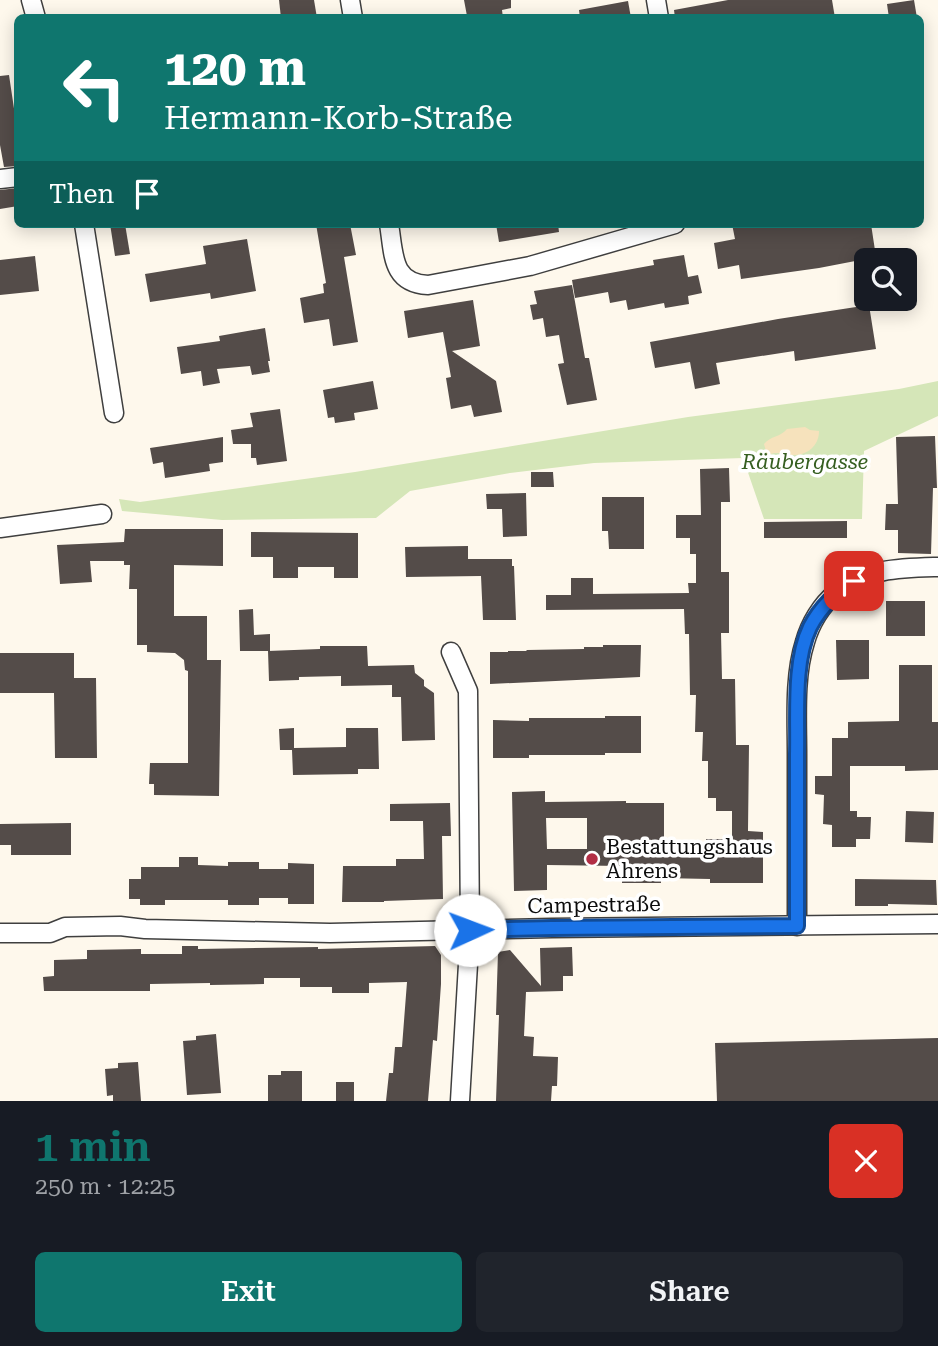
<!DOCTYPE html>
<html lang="en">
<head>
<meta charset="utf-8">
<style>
	body { margin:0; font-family:"Roboto Serif",serif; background:#20242c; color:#f1f3f6; height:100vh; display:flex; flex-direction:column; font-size:26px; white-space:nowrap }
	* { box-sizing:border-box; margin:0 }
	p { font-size:23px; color:#9ea1a6 }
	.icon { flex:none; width:38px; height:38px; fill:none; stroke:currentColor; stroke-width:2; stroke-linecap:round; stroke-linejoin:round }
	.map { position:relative; height:1101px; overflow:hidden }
	.sheet { display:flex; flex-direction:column; background:#171b24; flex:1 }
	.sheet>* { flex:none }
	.top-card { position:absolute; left:14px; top:14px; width:910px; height:214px; border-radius:10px; box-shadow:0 4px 18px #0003; background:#0f766e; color:#fff; overflow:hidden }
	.buttons { position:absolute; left:854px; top:248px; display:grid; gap:14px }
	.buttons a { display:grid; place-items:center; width:63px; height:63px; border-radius:10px; background:#171b24; box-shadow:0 4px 18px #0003; font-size:35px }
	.pin { position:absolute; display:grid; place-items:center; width:60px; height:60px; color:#fff; margin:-30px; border-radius:14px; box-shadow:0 4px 10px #0006 }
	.me { position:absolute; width:77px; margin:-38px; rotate:88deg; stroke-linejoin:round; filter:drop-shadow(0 0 5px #0008) }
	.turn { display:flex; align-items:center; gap:24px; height:147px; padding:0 35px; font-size:32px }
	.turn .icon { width:91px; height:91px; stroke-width:2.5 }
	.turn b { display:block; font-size:49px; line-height:60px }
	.then { display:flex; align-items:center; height:66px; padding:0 35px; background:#0003; gap:14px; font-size:26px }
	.round { display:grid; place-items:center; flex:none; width:74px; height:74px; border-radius:10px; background:#20242c }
	.summary { display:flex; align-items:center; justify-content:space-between; height:119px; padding:0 35px }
	h1 { font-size:42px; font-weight:600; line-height:52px; color:#0f766e }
	.cta { display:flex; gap:14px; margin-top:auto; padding:14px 35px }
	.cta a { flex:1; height:80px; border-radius:10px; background:#0f766e; color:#fff; font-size:28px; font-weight:600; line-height:80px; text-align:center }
	.cta a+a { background:#20242c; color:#f1f3f6 }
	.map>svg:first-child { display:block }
	.green { fill:#d5e6b8 }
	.sand { fill:#f6e2bc }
	.building { fill:#544c49; fill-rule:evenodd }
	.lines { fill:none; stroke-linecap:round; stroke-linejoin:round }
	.minor-casing { stroke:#3f3f3f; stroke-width:21 }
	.minor { stroke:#fff; stroke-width:18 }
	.route-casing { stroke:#114b97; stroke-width:18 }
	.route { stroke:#1a73e8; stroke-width:12 }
	.poi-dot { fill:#b22e45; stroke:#fff; stroke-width:2.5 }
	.labels { text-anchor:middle; stroke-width:7; stroke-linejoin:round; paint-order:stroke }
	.park-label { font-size:21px; font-style:italic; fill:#365f21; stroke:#fff }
	.poi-label { font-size:21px; fill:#0c0c0c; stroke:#fff; text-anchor:start }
	.street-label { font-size:21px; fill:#0c0c0c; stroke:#fff }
</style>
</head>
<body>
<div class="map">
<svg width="938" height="1101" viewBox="0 0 938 1101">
	<rect width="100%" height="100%" fill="#fef8ec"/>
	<polygon class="green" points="938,381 938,416 864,451 862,519 764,519 743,458 594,463 510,473 410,491 376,518 222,520 122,511 119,499 140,502 355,472 688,417 899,389"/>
	<path class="sand" d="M805 427 810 430 819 431C819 447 806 456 791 455 780 454 778 451 767 455L764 444C770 436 781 437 787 429Z"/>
	<g class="building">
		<polygon points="279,0 314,0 317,18 281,18"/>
		<polygon points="464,0 511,0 511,8 502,10 503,18 475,18 474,14 467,16"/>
		<polygon points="728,0 832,0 835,18 675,18 674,10"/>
		<polygon points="914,0 917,18 889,18 887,4"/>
		<polygon points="628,1 631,18 580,18 579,10"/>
		<polygon points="9,75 16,122 18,122 18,166 4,167 0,145 0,76"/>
		<polygon points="18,188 18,206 0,209 0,190"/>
		<polygon points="110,224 125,224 130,254 115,256"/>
		<polygon points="316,224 350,224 356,255 344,257 358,342 333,346 329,319 304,323 300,298 324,293 323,284 326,283"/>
		<polygon points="496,224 558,224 559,232 499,242"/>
		<polygon points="732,224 800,224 800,228 823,224 871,224 876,257 819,268 741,279 739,265 718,269 714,243 735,239"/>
		<polygon points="247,239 256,291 211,299 210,293 150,302 145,274 206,264 203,246"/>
		<polygon points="684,255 688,277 698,275 702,293 688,296 689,304 665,308 664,303 628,310 626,300 610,303 608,292 575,298 572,280 654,265 653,260"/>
		<polygon points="35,256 39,291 0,295 0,260"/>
		<polygon points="572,285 585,358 589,358 597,400 567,405 558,364 564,363 559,335 546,337 543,318 533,320 530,305 537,304 534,291"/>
		<polygon points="473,300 480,346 452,351 496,381 502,412 474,417 471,405 451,409 446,378 451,377 443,332 408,338 404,311"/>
		<polygon points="869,305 876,349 795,361 794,351 716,363 720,384 695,389 690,362 655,368 650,342 778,319"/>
		<polygon points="265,328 270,361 268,361 270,372 252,375 250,366 217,369 220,383 203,386 201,371 181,374 177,347 220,341 219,336"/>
		<polygon points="373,381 378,409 354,413 355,420 335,423 334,417 328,418 323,390"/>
		<polygon points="280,409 287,461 257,465 256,458 251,458 251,444 233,444 231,430 253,427 250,413"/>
		<polygon points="935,436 937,488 933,488 931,554 898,553 898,530 885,530 886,504 898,504 896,437"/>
		<polygon points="223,437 223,462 209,464 210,471 165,478 163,462 153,464 150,448"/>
		<path d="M729 468 730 502H721V572H729V633H721L722 679H735L736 745H749L748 831 763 832V883H710V879L661 878V883H622V866L547 865V890L514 891 512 792 545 791V802L626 801V803H664V851L706 850V839H732V811H716V798H708V761H702L703 732H695L696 695H690L689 634H685L684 609 546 610V595H571V578H593V594L689 593 688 583H696V554H690V538H676V515H701L700 469ZM546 818H587V849H547Z"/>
		<polygon points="531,472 553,472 554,487 531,487"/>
		<polygon points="526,493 527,536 503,537 502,509 487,509 486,494"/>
		<polygon points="602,497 644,497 644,549 609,549 608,531 602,531"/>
		<polygon points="847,521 847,538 764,538 764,522"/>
		<polygon points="125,529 223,529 223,566 174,565 174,616 207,616 207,660 221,660 219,796 154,795 154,784 149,784 150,763 188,763 188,671 185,670 184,660 175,653 147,652 147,645 137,645 137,589 129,589 130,565 124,565 124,561 90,561 92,582 60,584 57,545 124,542"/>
		<polygon points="251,532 358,533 358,578 334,578 334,567 298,567 298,578 273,578 273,557 251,557"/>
		<polygon points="468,546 468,559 512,559 512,566 514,566 516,620 483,620 481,576 406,577 405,547"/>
		<rect x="886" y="601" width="39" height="35"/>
		<polygon points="253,609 254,635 270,634 270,651 240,651 239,610"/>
		<polygon points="836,640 869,640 869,679 837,680"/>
		<polygon points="603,645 641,645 640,677 490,684 490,652 508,652 508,651 526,651 527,650 584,649 584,647 603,647"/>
		<polygon points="320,646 367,646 368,666 414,665 415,673 424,680 424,686 434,693 435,740 402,741 401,697 392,697 392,685 341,686 341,676 299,677 299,680 269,681 268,651 320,649"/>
		<polygon points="0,653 74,653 74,678 96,678 97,758 55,758 54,693 0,693"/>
		<polygon points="899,665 932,665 932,722 938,722 938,770 905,771 905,766 850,766 850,811 857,811 857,817 871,817 870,839 856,839 856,847 832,847 832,825 823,824 824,795 815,794 815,776 832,776 832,738 848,738 848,722 899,721"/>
		<polygon points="605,716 641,716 641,753 605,753 605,755 529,755 529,758 493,758 493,720 529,721 529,718 605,718"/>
		<polygon points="294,728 294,748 346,747 346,728 378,728 379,769 358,769 358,774 293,775 292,750 280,750 279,729"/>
		<polygon points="450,803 451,836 442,836 443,899 384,901 384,902 342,902 343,866 396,866 396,859 424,859 423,821 390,821 390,804"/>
		<polygon points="906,811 934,812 933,843 905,842"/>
		<polygon points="71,823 71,855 11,855 11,845 0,845 0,824"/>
		<polygon points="179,857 198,857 198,865 228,866 228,862 259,862 259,869 288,869 288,863 314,864 314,904 288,904 288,898 259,898 259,905 228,905 228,900 165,900 165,905 140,905 140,899 129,899 129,879 141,879 141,867 179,867"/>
		<polygon points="855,879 936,880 937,905 888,904 888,906 855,906"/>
		<polygon points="182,946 198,946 198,949 318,947 318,949 435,946 441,955 441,984 437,1041 433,1040 428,1101 386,1101 389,1073 393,1073 395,1047 402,1047 407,982 369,983 369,993 332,993 332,987 300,987 300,978 264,978 264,984 210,985 210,983 150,984 150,991 44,991 43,977 54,976 54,960 87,959 87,950 141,949 141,954 182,954"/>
		<polygon points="572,947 573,976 563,976 563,991 526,992 524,1036 534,1037 533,1056 558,1057 557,1086 552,1086 551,1101 496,1101 499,1015 496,1015 498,952 510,950 541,986 540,948"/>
		<polygon points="216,1034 221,1093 187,1095 183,1041 196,1040 196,1036"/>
		<polygon points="938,1038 938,1101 717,1101 715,1043"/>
		<polygon points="138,1062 141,1101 113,1101 113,1095 107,1096 105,1069 118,1068 118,1063"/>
		<polygon points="281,1071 302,1071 302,1101 268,1101 268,1075 281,1075"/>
		<rect x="336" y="1082" width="18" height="19"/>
	</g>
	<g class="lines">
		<defs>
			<g id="minor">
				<polyline points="31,0 36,18"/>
				<polyline points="350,0 353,18"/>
				<polyline points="656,0 659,18"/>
				<polyline points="0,179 18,177"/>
				<polyline points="84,224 114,413"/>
				<path d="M389 224C394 254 391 283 428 285L530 266 675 224"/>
				<polyline points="0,528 102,514"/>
				<polyline points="451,652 468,691 470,930 460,1101"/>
				<path d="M797 926C797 869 797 812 797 754 797 719 794 676 805 642 810 624 821 605 836 593 865 568 902 568 938 567"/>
				<polyline points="0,933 50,933 65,927 120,926 145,929 330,933 552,928 938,924"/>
			</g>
		</defs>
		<use href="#minor" class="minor-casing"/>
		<use href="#minor" class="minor"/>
	</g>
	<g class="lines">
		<defs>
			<path id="route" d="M470 930 552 928 797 926C797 869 797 812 797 754 798 715 793 662 810 627 821 606 836 593 854 581"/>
		</defs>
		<use href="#route" class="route-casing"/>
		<use href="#route" class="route"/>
	</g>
	<circle class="poi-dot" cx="592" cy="859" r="7"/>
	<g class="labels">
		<g class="park-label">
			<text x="805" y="469">Räubergasse</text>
		</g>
		<g class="poi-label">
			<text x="606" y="854">Bestattungshaus<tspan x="606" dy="24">Ahrens</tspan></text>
		</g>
		<g class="street-label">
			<text transform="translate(594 905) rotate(-1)" y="7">Campestraße</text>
		</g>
	</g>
</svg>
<div class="buttons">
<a><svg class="icon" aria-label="search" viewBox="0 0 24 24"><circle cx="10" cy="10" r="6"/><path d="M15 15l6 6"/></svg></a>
</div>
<div class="pin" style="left:854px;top:581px;background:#d93025"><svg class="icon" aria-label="arrive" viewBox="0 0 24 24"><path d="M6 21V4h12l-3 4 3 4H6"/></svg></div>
<svg class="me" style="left:470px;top:930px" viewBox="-20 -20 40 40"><circle r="19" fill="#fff"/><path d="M0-13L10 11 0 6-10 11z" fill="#1a73e8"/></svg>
<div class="top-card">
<div class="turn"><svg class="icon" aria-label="left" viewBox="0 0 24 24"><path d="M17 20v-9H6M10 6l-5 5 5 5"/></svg><div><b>120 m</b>Hermann-Korb-Straße</div></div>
<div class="then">Then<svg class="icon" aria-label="arrive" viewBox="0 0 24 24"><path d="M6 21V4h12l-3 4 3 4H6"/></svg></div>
</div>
</div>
<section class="sheet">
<div class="summary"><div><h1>1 min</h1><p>250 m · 12:25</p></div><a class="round" style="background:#d93025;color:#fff"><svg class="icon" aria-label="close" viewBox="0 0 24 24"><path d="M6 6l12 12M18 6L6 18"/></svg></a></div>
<div class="cta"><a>Exit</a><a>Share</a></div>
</section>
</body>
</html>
